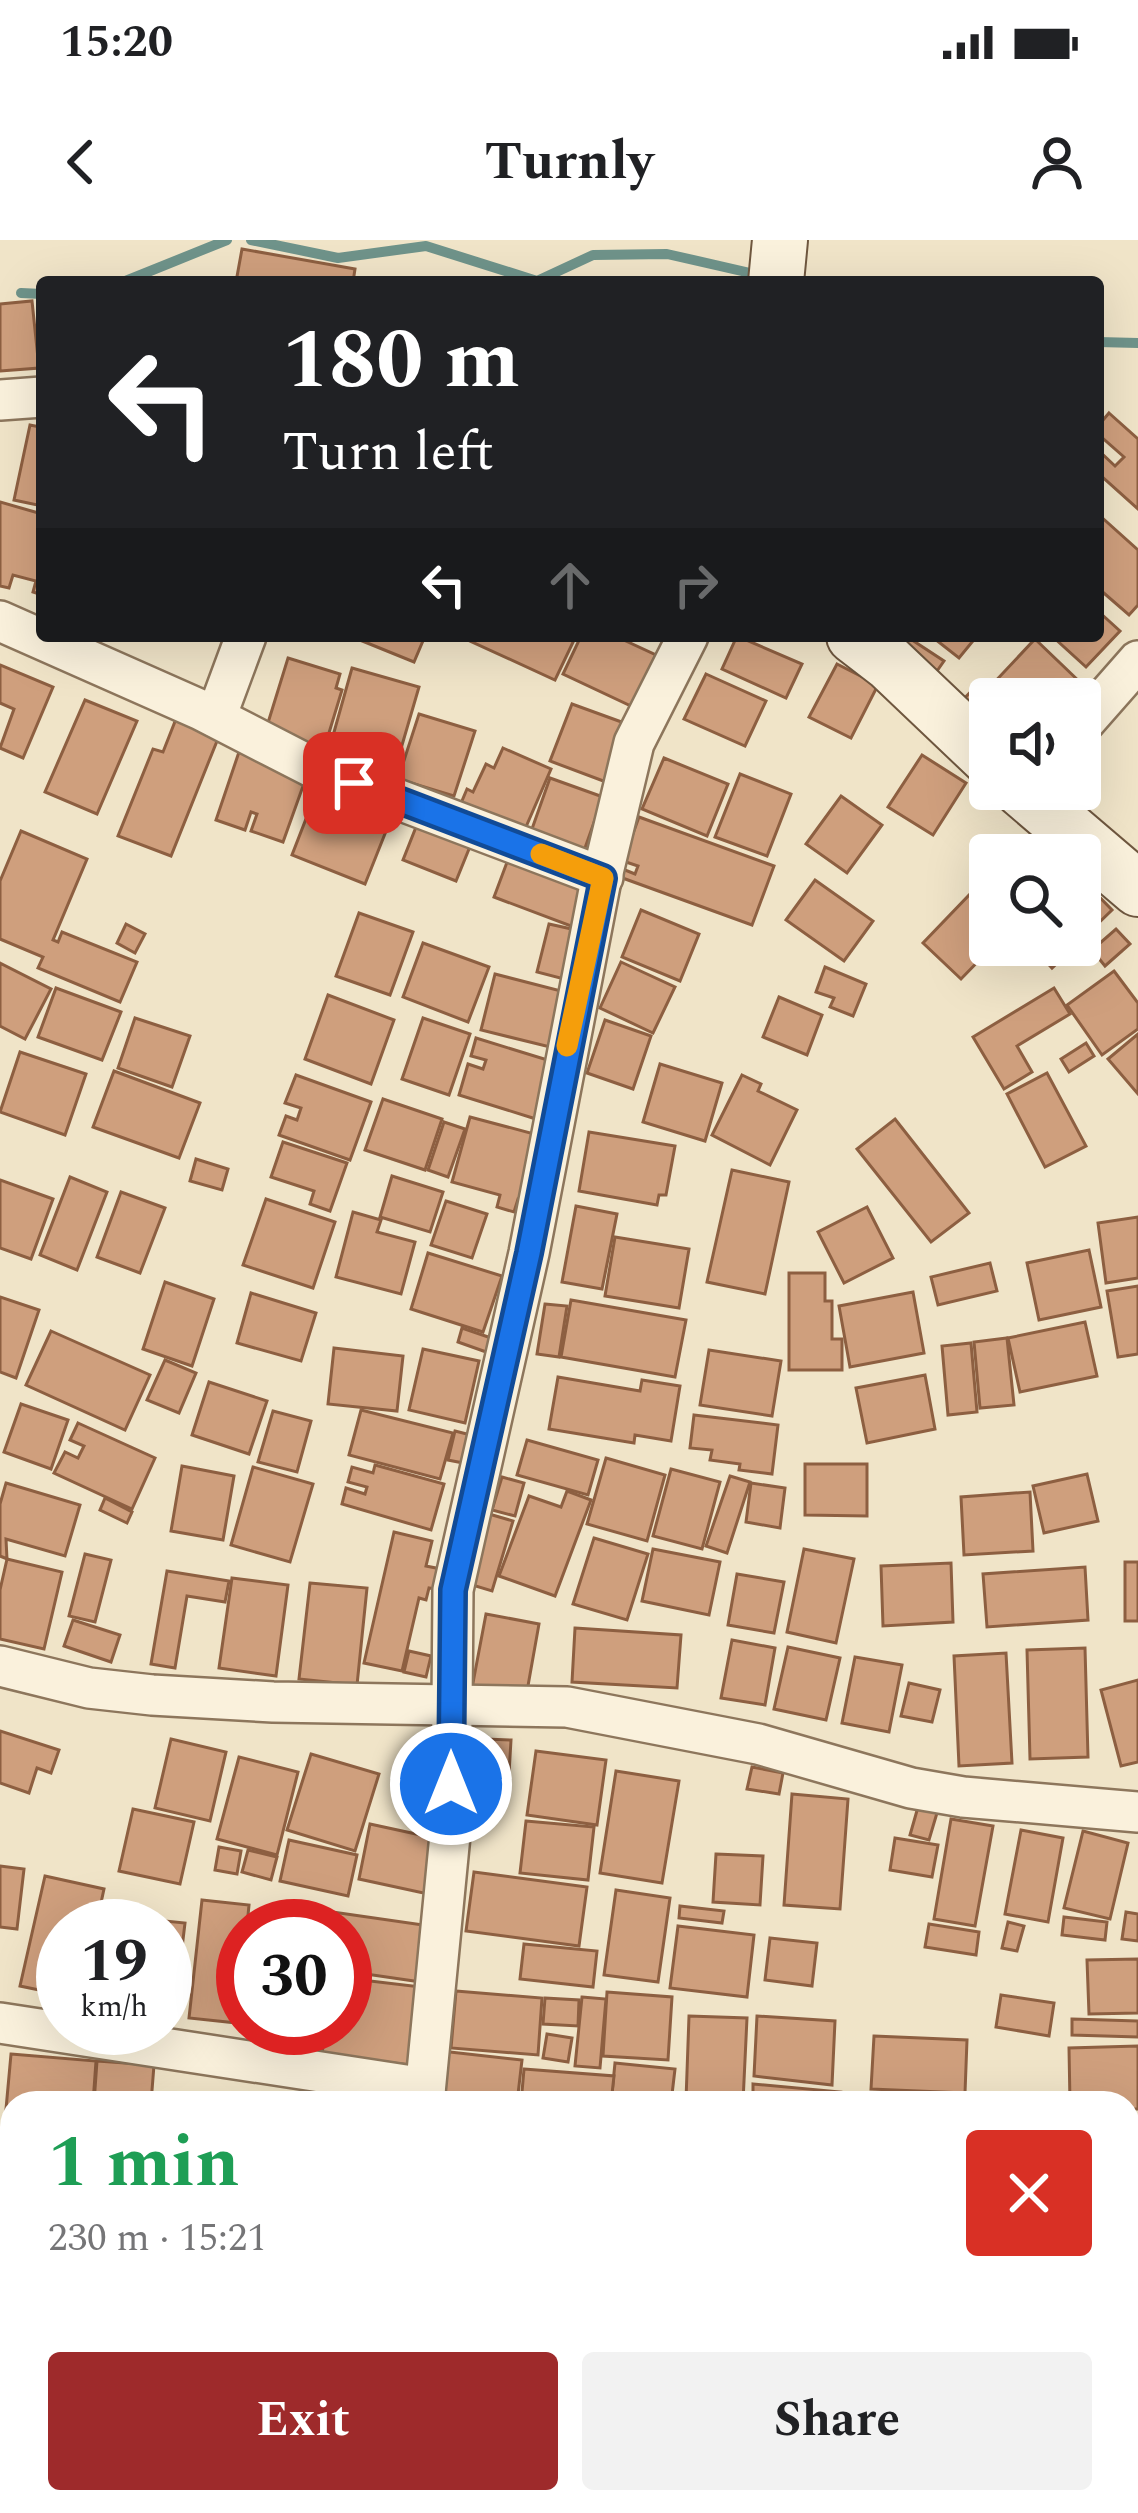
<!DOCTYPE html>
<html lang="en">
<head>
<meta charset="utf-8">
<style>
	body { margin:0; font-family:Spectral,serif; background:#f2f2f2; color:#202124; height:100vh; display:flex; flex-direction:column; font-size:45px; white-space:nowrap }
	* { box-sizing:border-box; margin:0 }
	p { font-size:39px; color:#757577 }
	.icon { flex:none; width:66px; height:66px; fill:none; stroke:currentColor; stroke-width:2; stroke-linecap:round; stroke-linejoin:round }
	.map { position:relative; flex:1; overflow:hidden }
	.sheet { position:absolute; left:0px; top:1851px; width:1140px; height:423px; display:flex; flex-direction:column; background:#fff; border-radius:36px 36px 0 0; box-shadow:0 12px 48px #0002 }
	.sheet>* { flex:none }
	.hud { position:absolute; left:36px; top:36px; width:1068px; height:366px; border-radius:12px; box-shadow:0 12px 48px #0002; background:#202124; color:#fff; overflow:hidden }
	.controls { position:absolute; left:969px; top:438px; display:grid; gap:24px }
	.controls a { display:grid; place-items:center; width:132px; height:132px; border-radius:12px; background:#fff; box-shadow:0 12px 48px #0002; font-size:60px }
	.speed { position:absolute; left:36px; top:1659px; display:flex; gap:24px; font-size:60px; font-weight:700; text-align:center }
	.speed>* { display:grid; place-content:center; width:156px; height:156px; border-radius:50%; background:#fff; box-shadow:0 12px 48px #0002; line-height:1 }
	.speed small { font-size:30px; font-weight:400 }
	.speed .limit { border:18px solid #d22; background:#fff; color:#111 }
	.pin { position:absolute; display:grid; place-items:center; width:102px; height:102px; color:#fff; margin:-51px; border-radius:24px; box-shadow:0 6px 18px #0006 }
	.me { position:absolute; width:132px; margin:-66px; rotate:0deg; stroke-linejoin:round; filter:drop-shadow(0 0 9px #0008) }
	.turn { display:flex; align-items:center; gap:42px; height:252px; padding:0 48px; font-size:54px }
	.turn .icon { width:156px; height:156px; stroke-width:2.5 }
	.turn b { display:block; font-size:84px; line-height:102px }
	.lanes { display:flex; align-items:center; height:114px; padding:0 48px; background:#0003; justify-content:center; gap:60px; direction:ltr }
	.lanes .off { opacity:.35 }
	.round { display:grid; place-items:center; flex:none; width:126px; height:126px; border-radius:12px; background:#f2f2f2 }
	.headline { display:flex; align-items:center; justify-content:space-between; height:204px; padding:0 48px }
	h1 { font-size:72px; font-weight:700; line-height:90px; color:#1e9e55 }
	.action { display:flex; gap:24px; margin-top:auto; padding:24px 48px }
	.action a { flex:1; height:138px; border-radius:12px; background:#9e2a2b; color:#fff; font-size:48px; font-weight:700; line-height:138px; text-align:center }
	.action a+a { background:#f2f2f2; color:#202124 }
	.status { display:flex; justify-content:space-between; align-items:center; height:84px; padding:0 60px; background:#fff; direction:ltr }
	.status svg { height:33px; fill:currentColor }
	header { display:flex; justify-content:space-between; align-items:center; height:156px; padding:0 48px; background:#fff; font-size:54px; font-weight:700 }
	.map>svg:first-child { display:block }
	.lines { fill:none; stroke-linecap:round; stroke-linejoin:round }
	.stream { stroke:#6f938a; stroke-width:10 }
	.building { fill:#cf9f7d; stroke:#8d5f41; stroke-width:3 }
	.street-casing { stroke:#8d765c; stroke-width:44 }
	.secondary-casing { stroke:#6f573f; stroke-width:58 }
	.street { stroke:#faf1dc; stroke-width:39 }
	.secondary { stroke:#faf1dc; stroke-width:54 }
	.route-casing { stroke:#114b97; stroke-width:30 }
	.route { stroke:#1a73e8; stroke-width:21 }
	.slow { stroke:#f59e0b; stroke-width:21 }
</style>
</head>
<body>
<div class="status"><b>15:20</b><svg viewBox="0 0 49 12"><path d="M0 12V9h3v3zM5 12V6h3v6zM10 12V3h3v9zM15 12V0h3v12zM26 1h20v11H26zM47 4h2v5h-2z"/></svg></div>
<header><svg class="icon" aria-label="back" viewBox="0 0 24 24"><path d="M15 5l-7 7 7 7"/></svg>Turnly<svg class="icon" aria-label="person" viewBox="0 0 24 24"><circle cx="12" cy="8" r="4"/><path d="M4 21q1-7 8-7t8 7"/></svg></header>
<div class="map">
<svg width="1138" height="2273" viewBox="0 0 1138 2273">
	<rect width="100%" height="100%" fill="#f0e4c8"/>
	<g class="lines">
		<g class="stream">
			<polyline points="251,0 338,18 426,6 537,41 593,15 667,14 759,35"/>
			<polyline points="123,42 227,0"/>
			<polyline points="21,53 42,54"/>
			<polyline points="1098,102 1138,103"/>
		</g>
	</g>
	<g class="building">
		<polygon points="242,9 355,29 353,42 236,42"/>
		<polygon points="32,61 39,128 0,131 0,64"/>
		<polygon points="1109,173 1138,199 1138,269 1098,233 1098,210 1115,226 1124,217 1098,194 1098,186"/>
		<polygon points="42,177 42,266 14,260 30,185 40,187"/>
		<polygon points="0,262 42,274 42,355 33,352 36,341 13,335 9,348 0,346"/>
		<polygon points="1098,274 1138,310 1138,365 1129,375 1098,348"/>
		<polygon points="1098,371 1120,391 1086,427 1052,396 1098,396"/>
		<polygon points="350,396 425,396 414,422"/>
		<polygon points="473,396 576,396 555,440 470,401"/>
		<polygon points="581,396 615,396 656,415 631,466 563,434"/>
		<polygon points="737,396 802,424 786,458 722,429"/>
		<polygon points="895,396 906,396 944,421 930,441"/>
		<polygon points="931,396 977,396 959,418"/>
		<polygon points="1035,399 1083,445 1070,459 990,459 990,494 958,465 981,441 989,448"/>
		<polygon points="288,418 340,434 336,448 342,450 322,516 263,499"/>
		<polygon points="837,424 878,445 851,498 809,477"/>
		<polygon points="0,425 53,447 23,518 0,508 14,469 0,463"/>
		<polygon points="352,428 419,447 393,536 327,517"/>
		<polygon points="706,434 766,461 745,506 684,479"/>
		<polygon points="85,460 137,481 97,574 45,552"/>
		<polygon points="572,464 627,484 606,542 550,521"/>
		<polygon points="419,474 475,491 454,556 398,539"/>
		<polygon points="176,479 219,496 171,616 118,596 153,509 163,512"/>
		<polygon points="503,508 551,529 522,596 459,568 467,549 473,552 486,524 494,528"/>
		<polygon points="239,512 307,535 283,602 251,591 257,574 251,572 245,590 216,580"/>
		<polygon points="922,515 966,543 933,595 888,567"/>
		<polygon points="664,518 728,544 707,596 642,569"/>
		<polygon points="740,534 791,554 767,616 715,597"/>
		<polygon points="550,538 603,557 580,622 527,603"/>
		<polygon points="327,555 390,581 365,644 292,615 311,566 322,570"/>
		<polygon points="841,556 882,585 847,633 806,604"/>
		<polygon points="639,577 774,626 752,685 617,636 620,628 635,634 638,626 623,621"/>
		<polygon points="418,582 471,604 456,641 403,620"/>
		<polygon points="21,591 87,619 53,700 58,702 62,692 137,722 120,762 38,728 43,717 0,699 0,641"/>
		<polygon points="512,609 597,641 579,689 494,657"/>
		<polygon points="1080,637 1112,670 1080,701"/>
		<polygon points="815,640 873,681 844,721 786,680"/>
		<polygon points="973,651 990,668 990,705 994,705 961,739 923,703"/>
		<polygon points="641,670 699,694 680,741 622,717"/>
		<polygon points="359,673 413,692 390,755 336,736"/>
		<polygon points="126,684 145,694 135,713 117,703"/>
		<polygon points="549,684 576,690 564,739 537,732"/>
		<polygon points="1116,689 1130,704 1105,726 1092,710"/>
		<polygon points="423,703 489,727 468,782 403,757"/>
		<polygon points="1031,705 1076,705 1052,728"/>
		<polygon points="621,722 675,747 653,793 600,768"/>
		<polygon points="0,723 51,749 25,799 0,786"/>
		<polygon points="825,727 866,744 853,776 830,767 834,758 816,752"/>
		<polygon points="1114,731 1138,763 1138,789 1102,815 1067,765"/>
		<polygon points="495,734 565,752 550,807 481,790"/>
		<polygon points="56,748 121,772 102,820 38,797"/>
		<polygon points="1054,748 1070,774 1017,806 1032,832 1004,849 973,797"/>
		<polygon points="328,755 394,780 371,844 305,819"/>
		<polygon points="779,757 822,775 807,815 763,797"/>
		<polygon points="135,778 190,796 172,847 118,828"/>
		<polygon points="423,778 470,794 449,855 402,839"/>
		<polygon points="605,780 651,796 633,849 587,833"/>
		<polygon points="1138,794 1138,854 1108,819"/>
		<polygon points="476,798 554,822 536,879 459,855 468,824 483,829 486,820 471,816"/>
		<polygon points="1086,803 1094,816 1069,832 1061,819"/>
		<polygon points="20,812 86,834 65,895 0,872"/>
		<polygon points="660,824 722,843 705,901 643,882"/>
		<polygon points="114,831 200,863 179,918 93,887"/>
		<polygon points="1047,833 1086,906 1045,927 1007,854"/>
		<polygon points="296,835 371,862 350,920 279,895 286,876 297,880 301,868 285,863"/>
		<polygon points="742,835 761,844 758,851 797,870 770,925 712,895"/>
		<polygon points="383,859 442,879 425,930 365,910"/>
		<polygon points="470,877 538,895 525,961 518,959 514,972 497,967 500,955 452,942"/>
		<polygon points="895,879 969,973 931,1002 857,909"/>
		<polygon points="444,882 465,889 448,937 428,930"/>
		<polygon points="589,892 675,906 666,955 659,955 657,965 579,951"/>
		<polygon points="283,902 347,923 330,971 310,964 314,951 271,937"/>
		<polygon points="196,919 228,929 222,950 190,941"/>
		<polygon points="732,930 789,942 765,1054 707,1042"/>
		<polygon points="392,936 443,952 430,992 380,977"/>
		<polygon points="70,937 107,952 77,1030 40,1015"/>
		<polygon points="0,940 53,959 31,1019 0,1008"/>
		<polygon points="121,952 165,968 140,1033 97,1017"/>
		<polygon points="266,959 335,982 313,1048 243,1025"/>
		<polygon points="446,961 487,974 472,1018 431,1005"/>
		<polygon points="576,966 617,974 602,1049 562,1042"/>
		<polygon points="867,967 893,1018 844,1043 818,992"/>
		<polygon points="353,972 381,980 377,992 415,1002 401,1054 336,1037"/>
		<polygon points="1138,977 1138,1038 1106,1043 1098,983"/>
		<polygon points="615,997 689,1009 679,1068 605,1056"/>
		<polygon points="1089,1010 1101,1067 1039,1080 1027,1023"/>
		<polygon points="428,1013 502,1036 483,1092 411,1069"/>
		<polygon points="990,1023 997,1051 938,1065 931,1037"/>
		<polygon points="789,1033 825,1033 825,1061 832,1061 832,1099 842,1099 842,1130 789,1130"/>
		<polygon points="165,1042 214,1059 192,1126 143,1109"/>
		<polygon points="1138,1046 1138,1114 1118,1117 1107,1051"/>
		<polygon points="913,1052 924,1113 850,1127 839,1066"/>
		<polygon points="251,1053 316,1073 301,1121 237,1103"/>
		<polygon points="0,1057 39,1070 16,1138 0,1132"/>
		<polygon points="571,1060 686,1080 675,1137 561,1117"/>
		<polygon points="545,1064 567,1066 559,1117 537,1114"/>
		<polygon points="1085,1082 1097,1136 1020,1152 1008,1098"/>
		<polygon points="462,1088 494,1099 489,1113 458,1102"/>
		<polygon points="51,1091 150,1135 125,1190 26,1145"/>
		<polygon points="1007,1098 1014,1165 980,1168 974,1102"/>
		<polygon points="971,1103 977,1172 948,1175 942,1106"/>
		<polygon points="334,1108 403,1116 397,1171 328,1164"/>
		<polygon points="423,1109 479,1121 465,1183 409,1170"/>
		<polygon points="709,1110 781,1121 772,1176 700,1165"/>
		<polygon points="165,1120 196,1133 179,1173 147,1160"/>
		<polygon points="925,1135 935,1189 867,1203 856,1148"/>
		<polygon points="558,1137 640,1151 642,1140 680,1146 671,1201 635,1195 634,1203 549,1189"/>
		<polygon points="209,1142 267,1161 249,1214 192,1195"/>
		<polygon points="21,1164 68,1180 51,1229 4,1212"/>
		<polygon points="361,1170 453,1193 440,1239 349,1215"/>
		<polygon points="273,1171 311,1181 297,1232 258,1222"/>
		<polygon points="694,1175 778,1185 772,1234 739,1230 740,1224 710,1220 712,1210 690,1208"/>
		<polygon points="78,1183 155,1218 132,1269 54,1233 65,1212 78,1218 84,1206 70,1200"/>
		<polygon points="455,1191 471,1195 463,1223 448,1220"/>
		<polygon points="527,1200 598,1220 588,1255 517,1235"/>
		<polygon points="606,1218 665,1235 647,1301 587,1284"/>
		<polygon points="805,1224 867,1224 867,1276 805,1275"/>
		<polygon points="375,1225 444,1244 431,1290 342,1264 346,1248 365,1254 367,1247 348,1242 352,1227 373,1233"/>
		<polygon points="182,1226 234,1236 223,1300 171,1291"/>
		<polygon points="253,1227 313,1244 290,1322 231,1305"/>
		<polygon points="671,1229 720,1242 702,1309 653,1296"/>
		<polygon points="1087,1234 1098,1281 1044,1293 1033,1246"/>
		<polygon points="730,1236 750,1242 727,1313 706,1306"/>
		<polygon points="502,1237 524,1243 515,1276 492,1270"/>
		<polygon points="6,1243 80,1265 65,1316 6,1299 7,1319 0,1316 0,1264"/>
		<polygon points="751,1243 785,1248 780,1288 746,1282"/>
		<polygon points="567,1251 591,1260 555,1356 499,1336 529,1256 561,1267"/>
		<polygon points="1030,1252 1033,1311 964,1315 961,1257"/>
		<polygon points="105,1258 132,1272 127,1283 100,1270"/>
		<polygon points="489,1274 513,1281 492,1351 469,1344"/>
		<polygon points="394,1292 432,1301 426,1326 446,1330 442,1350 429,1348 426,1360 419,1358 402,1431 364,1423"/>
		<polygon points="594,1298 648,1314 627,1380 573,1364"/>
		<polygon points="653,1309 720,1322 709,1375 642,1361"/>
		<polygon points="804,1309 854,1319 836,1403 787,1392"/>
		<polygon points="85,1314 111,1320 95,1382 69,1376"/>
		<polygon points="7,1319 62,1332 44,1409 0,1399 0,1350"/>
		<rect x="1125" y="1322" width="13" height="59"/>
		<polygon points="951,1323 953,1382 883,1386 881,1326"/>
		<polygon points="1085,1327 1088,1380 987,1387 983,1334"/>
		<polygon points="167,1331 229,1341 225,1362 187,1356 175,1428 151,1424"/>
		<polygon points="737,1334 784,1342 774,1393 728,1385"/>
		<polygon points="232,1338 288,1345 276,1436 219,1428"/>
		<polygon points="310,1343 367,1348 357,1445 299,1439"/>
		<polygon points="486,1374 539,1384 526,1457 472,1448"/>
		<polygon points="73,1380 120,1395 111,1422 64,1406"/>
		<polygon points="575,1388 681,1395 677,1448 572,1442"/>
		<polygon points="732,1400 775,1408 765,1465 721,1458"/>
		<polygon points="788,1407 840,1418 826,1480 774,1469"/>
		<polygon points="1085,1408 1088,1517 1030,1519 1027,1410"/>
		<polygon points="409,1411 431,1416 426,1437 404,1432"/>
		<polygon points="1006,1413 1012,1523 959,1526 954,1416"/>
		<polygon points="855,1417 902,1425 889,1492 842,1483"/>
		<polygon points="1138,1440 1138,1522 1121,1526 1101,1450"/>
		<polygon points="909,1443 940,1450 932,1482 901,1476"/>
		<polygon points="0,1491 59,1510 51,1533 37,1528 29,1553 0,1543"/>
		<polygon points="171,1499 226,1512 210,1581 155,1568"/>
		<polygon points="485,1499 511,1500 509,1534 482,1533"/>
		<polygon points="536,1511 606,1520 597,1585 527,1575"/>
		<polygon points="311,1514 379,1534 355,1611 287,1590"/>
		<polygon points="239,1517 298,1532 277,1615 217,1599"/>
		<polygon points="752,1527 783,1533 779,1554 747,1549"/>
		<polygon points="616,1531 679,1541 662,1643 600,1633"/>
		<polygon points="792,1554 848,1559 840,1669 784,1665"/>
		<polygon points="918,1567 937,1573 929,1600 910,1595"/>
		<polygon points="133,1569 194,1582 180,1644 119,1631"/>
		<polygon points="951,1579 993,1586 975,1686 934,1679"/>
		<polygon points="526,1581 594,1587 588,1640 520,1633"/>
		<polygon points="370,1584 439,1599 428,1654 359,1639"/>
		<polygon points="1021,1590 1063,1598 1048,1682 1005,1674"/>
		<polygon points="1083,1591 1128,1603 1110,1679 1064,1668"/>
		<polygon points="895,1598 938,1605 932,1637 890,1630"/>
		<polygon points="289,1600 357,1615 348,1656 280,1641"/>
		<polygon points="219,1607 241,1611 237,1634 215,1630"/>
		<polygon points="248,1610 277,1617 271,1640 242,1632"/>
		<polygon points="716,1614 763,1616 760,1665 713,1662"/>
		<polygon points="0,1626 24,1629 17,1689 0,1687"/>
		<polygon points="474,1632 587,1647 579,1706 466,1691"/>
		<polygon points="45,1636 104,1649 96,1686 63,1686 63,1755 20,1746"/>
		<polygon points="616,1650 670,1658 658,1742 604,1735"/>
		<polygon points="202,1660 249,1665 247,1686 243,1686 237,1783 189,1778"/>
		<polygon points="284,1665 430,1686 421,1742 345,1731 345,1686 281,1686"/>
		<polygon points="680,1666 724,1671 722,1683 679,1678"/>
		<polygon points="1126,1672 1138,1674 1138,1701 1122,1699"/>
		<polygon points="117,1676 185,1683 174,1775 165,1774 165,1686 116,1686"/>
		<polygon points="1064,1677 1107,1682 1105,1700 1062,1695"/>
		<polygon points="1008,1682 1024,1686 1017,1711 1002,1708"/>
		<polygon points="929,1684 979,1692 976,1715 925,1707"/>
		<polygon points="678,1686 754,1695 747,1757 670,1748"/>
		<polygon points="770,1698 817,1703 812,1746 765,1740"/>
		<polygon points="524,1704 597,1711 593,1747 520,1739"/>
		<polygon points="1138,1719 1138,1773 1089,1774 1087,1720"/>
		<polygon points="345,1738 421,1747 411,1825 322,1815 325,1788 345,1788"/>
		<polygon points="456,1751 542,1758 538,1815 451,1808"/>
		<polygon points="607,1752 672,1757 668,1820 603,1816"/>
		<polygon points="1001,1755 1054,1763 1049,1796 996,1787"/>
		<polygon points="582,1757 606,1759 600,1828 575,1826"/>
		<polygon points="545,1758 579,1760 578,1786 543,1784"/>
		<polygon points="689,1776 747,1778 743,1862 686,1860"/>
		<polygon points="757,1776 835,1781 832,1845 754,1836"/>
		<polygon points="1072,1779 1138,1781 1138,1797 1072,1795"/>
		<polygon points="259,1788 318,1788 316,1809 257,1801"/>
		<polygon points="547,1794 572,1798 568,1822 543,1818"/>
		<polygon points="874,1796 967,1800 965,1853 871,1849"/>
		<polygon points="1138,1806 1138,1869 1128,1869 1128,1863 1070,1863 1069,1808"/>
		<polygon points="441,1811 522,1820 517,1863 435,1863"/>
		<polygon points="11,1814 96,1821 93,1863 12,1863 12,1892 4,1891"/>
		<polygon points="97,1821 154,1825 151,1863 94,1863"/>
		<polygon points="615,1823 675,1829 671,1863 611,1863"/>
		<polygon points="524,1829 614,1836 611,1863 521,1863"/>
		<polygon points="753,1844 841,1852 841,1863 753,1863"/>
		<polygon points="6,1908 12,1909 12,1965 0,1963"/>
		<polygon points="1128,1914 1138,1914 1138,1983 1128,1982"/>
		<polygon points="1128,2060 1138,2061 1138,2153 1128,2152"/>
		<polygon points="4,2144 12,2144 12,2210 7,2211"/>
		<polygon points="7,2250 12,2250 12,2262 72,2262 71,2273 5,2273"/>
		<polygon points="80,2262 142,2262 141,2273 80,2273"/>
		<polygon points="164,2262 230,2262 229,2273 164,2265"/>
		<polygon points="275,2262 387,2262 387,2273 274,2273"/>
		<rect x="456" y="2262" width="67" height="11"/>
		<rect x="537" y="2262" width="59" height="11"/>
		<polygon points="962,2262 1014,2262 1013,2273 961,2273"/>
		<polygon points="761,2266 828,2267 828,2273 761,2273"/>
	</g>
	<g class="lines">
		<defs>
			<g id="street">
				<polyline points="0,160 42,157"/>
				<polyline points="0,381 201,470 312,527 603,637"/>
				<polyline points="216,477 246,396"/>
				<polyline points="1080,487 1138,421"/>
				<polyline points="0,1426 89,1448 152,1455 273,1462 567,1467 758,1504 911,1548 963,1557 1138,1572"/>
				<polyline points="0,1783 425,1848"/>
				<polyline points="424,1863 451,1585 453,1350 529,1013 600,645 634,503 688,396"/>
				<polyline points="1128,2025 1138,2024"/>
				<polyline points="414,2262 415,2273"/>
			</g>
			<g id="secondary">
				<polyline points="776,42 780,0"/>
				<polyline points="854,396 889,423 990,519"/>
				<polyline points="1021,549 1138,649"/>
			</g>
		</defs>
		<use href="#street" class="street-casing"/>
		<use href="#secondary" class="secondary-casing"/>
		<use href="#street" class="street"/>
		<use href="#secondary" class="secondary"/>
	</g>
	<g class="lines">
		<defs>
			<polyline id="route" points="354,543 603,638 529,1013 453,1350 451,1544"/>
		</defs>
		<use href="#route" class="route-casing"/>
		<use href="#route" class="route"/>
		<polyline class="slow" points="541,614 603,638 567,806"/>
	</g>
</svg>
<div class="controls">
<a><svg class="icon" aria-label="sound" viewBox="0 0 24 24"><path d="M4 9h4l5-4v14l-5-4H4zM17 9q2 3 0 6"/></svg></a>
<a><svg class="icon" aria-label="search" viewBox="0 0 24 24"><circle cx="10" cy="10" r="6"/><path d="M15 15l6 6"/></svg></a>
</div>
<div class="speed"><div>19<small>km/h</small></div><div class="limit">30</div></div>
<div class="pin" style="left:354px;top:543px;background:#d93025"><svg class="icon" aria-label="arrive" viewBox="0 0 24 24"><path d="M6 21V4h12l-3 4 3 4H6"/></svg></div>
<svg class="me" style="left:451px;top:1544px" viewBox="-20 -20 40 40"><circle r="17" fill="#1a73e8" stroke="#fff" stroke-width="3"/><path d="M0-11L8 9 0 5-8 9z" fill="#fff"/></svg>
<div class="hud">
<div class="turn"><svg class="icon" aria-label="left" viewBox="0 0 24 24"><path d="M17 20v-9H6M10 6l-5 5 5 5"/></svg><div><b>180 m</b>Turn left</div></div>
<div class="lanes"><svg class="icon" aria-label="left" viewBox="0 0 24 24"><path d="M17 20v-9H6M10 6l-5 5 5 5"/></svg><svg class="icon off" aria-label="ahead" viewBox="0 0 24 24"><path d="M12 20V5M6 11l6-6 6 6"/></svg><svg class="icon off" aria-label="right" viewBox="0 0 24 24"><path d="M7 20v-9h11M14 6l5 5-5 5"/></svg></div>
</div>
<section class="sheet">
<div class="headline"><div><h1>1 min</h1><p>230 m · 15:21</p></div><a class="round" style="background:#d93025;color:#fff"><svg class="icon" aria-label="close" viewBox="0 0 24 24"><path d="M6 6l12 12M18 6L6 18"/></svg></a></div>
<div class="action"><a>Exit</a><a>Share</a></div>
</section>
</div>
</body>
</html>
